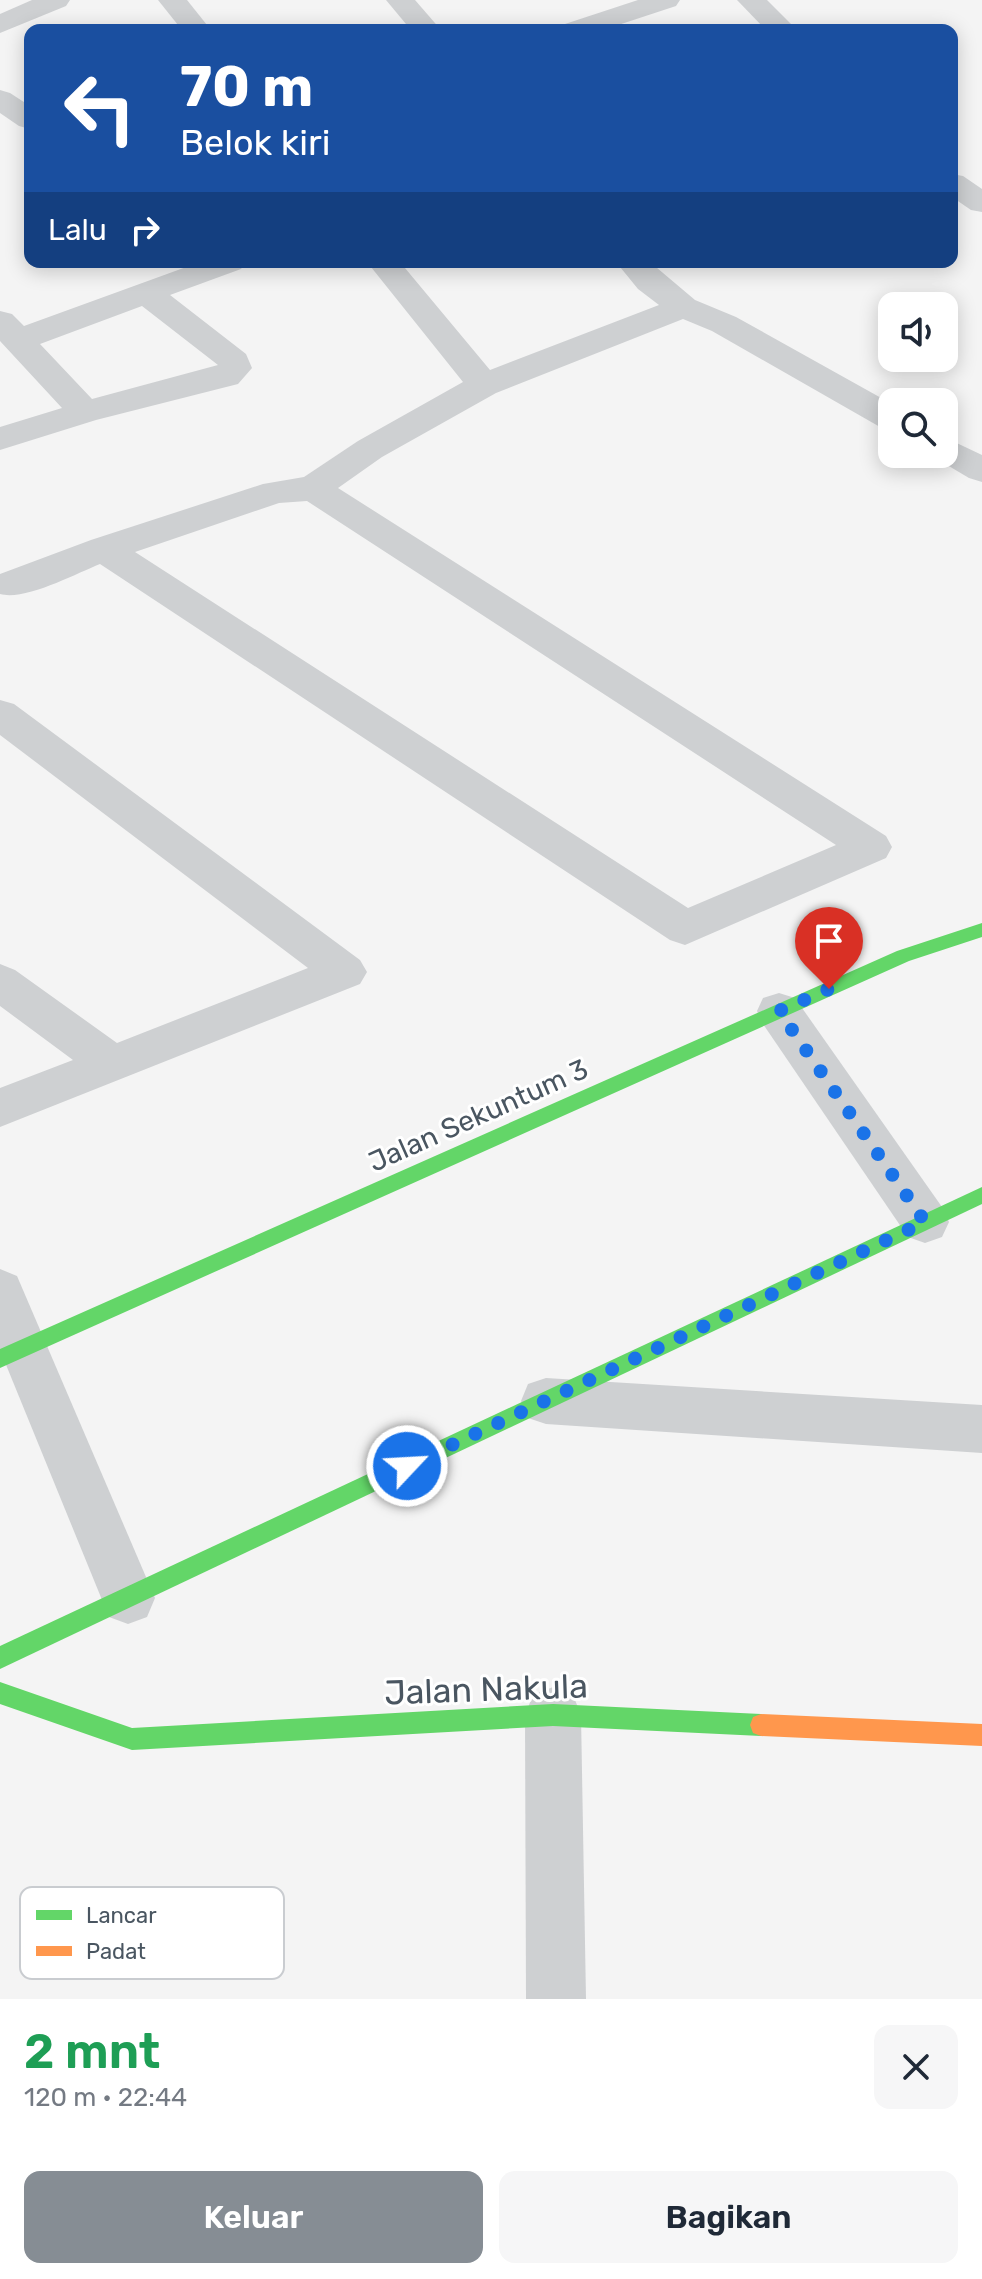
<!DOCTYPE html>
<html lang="id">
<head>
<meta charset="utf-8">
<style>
	body { margin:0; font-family:Rubik,sans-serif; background:#f6f6f7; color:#1f2937; height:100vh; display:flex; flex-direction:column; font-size:30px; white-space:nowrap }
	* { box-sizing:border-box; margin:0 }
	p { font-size:26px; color:#747a83 }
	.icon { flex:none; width:44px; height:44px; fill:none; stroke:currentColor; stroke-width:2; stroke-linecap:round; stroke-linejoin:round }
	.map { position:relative; height:1999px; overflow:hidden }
	.sheet { display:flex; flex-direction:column; background:#fff; flex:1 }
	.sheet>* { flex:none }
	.guide { position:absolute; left:24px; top:24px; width:934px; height:244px; border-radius:16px; box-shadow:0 4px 20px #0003; background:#1a4fa0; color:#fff; overflow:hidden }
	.controls { position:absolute; left:878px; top:292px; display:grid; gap:16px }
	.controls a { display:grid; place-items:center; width:80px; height:80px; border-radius:16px; background:#fff; box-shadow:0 4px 20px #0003; font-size:40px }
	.pin { position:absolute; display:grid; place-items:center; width:68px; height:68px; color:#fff; margin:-82px -34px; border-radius:50% 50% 50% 0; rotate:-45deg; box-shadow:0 0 8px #0007 }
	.pin .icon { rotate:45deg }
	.me { position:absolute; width:88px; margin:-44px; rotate:65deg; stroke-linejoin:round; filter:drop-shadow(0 0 6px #0008) }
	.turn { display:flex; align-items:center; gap:28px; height:168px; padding:0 24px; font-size:36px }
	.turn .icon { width:104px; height:104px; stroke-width:2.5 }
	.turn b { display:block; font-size:56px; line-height:68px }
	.then { display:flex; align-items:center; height:76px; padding:0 24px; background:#0003; gap:16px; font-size:30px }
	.round { display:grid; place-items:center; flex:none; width:84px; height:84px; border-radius:16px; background:#f6f6f7 }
	.overview { display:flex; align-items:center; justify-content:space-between; height:136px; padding:0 24px }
	h1 { font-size:48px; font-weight:600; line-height:60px; color:#1e9e55 }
	.cta { display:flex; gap:16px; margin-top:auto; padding:16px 24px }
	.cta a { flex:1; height:92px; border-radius:16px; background:#868d94; color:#fff; font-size:32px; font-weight:600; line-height:92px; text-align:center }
	.cta a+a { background:#f6f6f7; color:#1f2937 }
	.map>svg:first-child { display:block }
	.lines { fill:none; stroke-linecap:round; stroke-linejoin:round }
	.street { fill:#ced0d2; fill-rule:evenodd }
	.fast { fill:#63d668; fill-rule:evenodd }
	.slow { fill:#ff974d; fill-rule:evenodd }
	.route { stroke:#1a73e8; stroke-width:14; stroke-dasharray:0 25.2 }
	.labels { text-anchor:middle; stroke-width:6; stroke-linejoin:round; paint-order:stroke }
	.street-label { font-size:28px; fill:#4a5661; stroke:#fff }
	.near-street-label { font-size:34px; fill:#4a5661; stroke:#fff }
	.key { fill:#fff; stroke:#c9ccd0; stroke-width:2 }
	.key-label { font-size:22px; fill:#4a5661 }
</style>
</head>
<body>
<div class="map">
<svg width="982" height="1999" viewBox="0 0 982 1999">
	<rect width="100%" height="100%" fill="#f4f4f4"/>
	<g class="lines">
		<g class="street">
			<polygon points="32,0 70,0 66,6 0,33 0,14"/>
			<polygon points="158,0 187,0 211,30 182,30"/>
			<polygon points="386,0 415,0 441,30 411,30"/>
			<polygon points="638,0 680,0 676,6 603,30 561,30 565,24"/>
			<polygon points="737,0 767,0 797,30 766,30"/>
			<polygon points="0,90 10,93 30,106 30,129 19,126 0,113"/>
			<polygon points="952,174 963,176 982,189 982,212 971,210 952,197"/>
			<path d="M200 262H246L241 269 170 295 246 354 252 368 238 384 96 420 0 450V427L62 408 0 341V311L12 314 24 326ZM142 306 218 365 92 399 40 344Z"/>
			<path d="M367 262H400L490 370 659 305 638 289 616 262H650L695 300 736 317 892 404V430L880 427 712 331 683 319 496 393 382 457 338 488 886 836 892 847 886 858 685 945 670 940 100 564C75 574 25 601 0 594V574L91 540 263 484 304 477 358 441 463 382ZM307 501 836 845 688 908 135 552 279 503Z"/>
			<polygon points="944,437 982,455 982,482 969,478 932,456 930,454 944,454"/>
			<polygon points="0,700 14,704 360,960 367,972 360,984 0,1127 0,1088 73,1060 0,1006 0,964 15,970 117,1043 308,968 0,735"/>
			<polygon points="779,993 795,998 942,1207 949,1222 942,1237 925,1243 908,1237 763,1024 757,1011 763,998"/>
			<polygon points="0,1269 17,1276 155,1598 147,1617 128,1624 109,1617 0,1350"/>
			<polygon points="546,1378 982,1405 982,1453 546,1424 528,1418 521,1401 528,1384"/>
			<polygon points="553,1687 573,1695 581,1715 586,1999 526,1999 525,1715 533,1695"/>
		</g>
		<g class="fast">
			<polygon points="982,923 982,937 909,961 0,1368 0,1349 897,951"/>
			<polygon points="982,1187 982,1204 0,1669 0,1646"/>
			<polygon points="0,1682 132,1728 553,1704 761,1714 769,1717 772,1725 769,1733 761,1736 553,1726 132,1750 0,1704"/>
		</g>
		<polygon class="slow" points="761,1714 982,1724 982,1746 761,1736 753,1733 750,1725 753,1717"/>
	</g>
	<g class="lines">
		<polyline class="route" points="407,1466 925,1222 779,1011 829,989"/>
	</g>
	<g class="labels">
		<g class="street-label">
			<text transform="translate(478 1115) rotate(-24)" y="10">Jalan Sekuntum 3</text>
		</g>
		<g class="near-street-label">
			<text transform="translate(486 1689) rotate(-2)" y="12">Jalan Nakula</text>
		</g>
	</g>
	<rect x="20" y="1887" width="264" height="92" rx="12" class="key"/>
	<rect x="36" y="1910" width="36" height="10" fill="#63d668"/>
	<rect x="36" y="1946" width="36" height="10" fill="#ff974d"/>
	<g class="key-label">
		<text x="86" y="1923">Lancar</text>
		<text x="86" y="1959">Padat</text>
	</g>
</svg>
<div class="controls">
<a><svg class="icon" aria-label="sound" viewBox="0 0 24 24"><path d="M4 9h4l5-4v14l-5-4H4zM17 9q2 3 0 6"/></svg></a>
<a><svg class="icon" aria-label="search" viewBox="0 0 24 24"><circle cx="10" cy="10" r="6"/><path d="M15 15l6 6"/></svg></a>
</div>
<div class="pin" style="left:829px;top:989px;background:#d93025"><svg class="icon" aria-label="arrive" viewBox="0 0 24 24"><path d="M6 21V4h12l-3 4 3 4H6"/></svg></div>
<svg class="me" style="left:407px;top:1466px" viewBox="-20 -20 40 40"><circle r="17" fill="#1a73e8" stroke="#fff" stroke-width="3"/><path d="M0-11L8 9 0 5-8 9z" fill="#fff"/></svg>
<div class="guide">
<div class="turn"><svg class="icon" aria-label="left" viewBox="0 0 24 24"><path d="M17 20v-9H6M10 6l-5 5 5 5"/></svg><div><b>70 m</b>Belok kiri</div></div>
<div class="then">Lalu<svg class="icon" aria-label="right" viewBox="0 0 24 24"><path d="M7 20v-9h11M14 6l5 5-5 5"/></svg></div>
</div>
</div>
<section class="sheet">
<div class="overview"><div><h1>2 mnt</h1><p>120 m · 22:44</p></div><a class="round"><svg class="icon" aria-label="close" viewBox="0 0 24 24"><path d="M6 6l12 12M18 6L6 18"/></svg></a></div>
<div class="cta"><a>Keluar</a><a>Bagikan</a></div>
</section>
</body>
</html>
